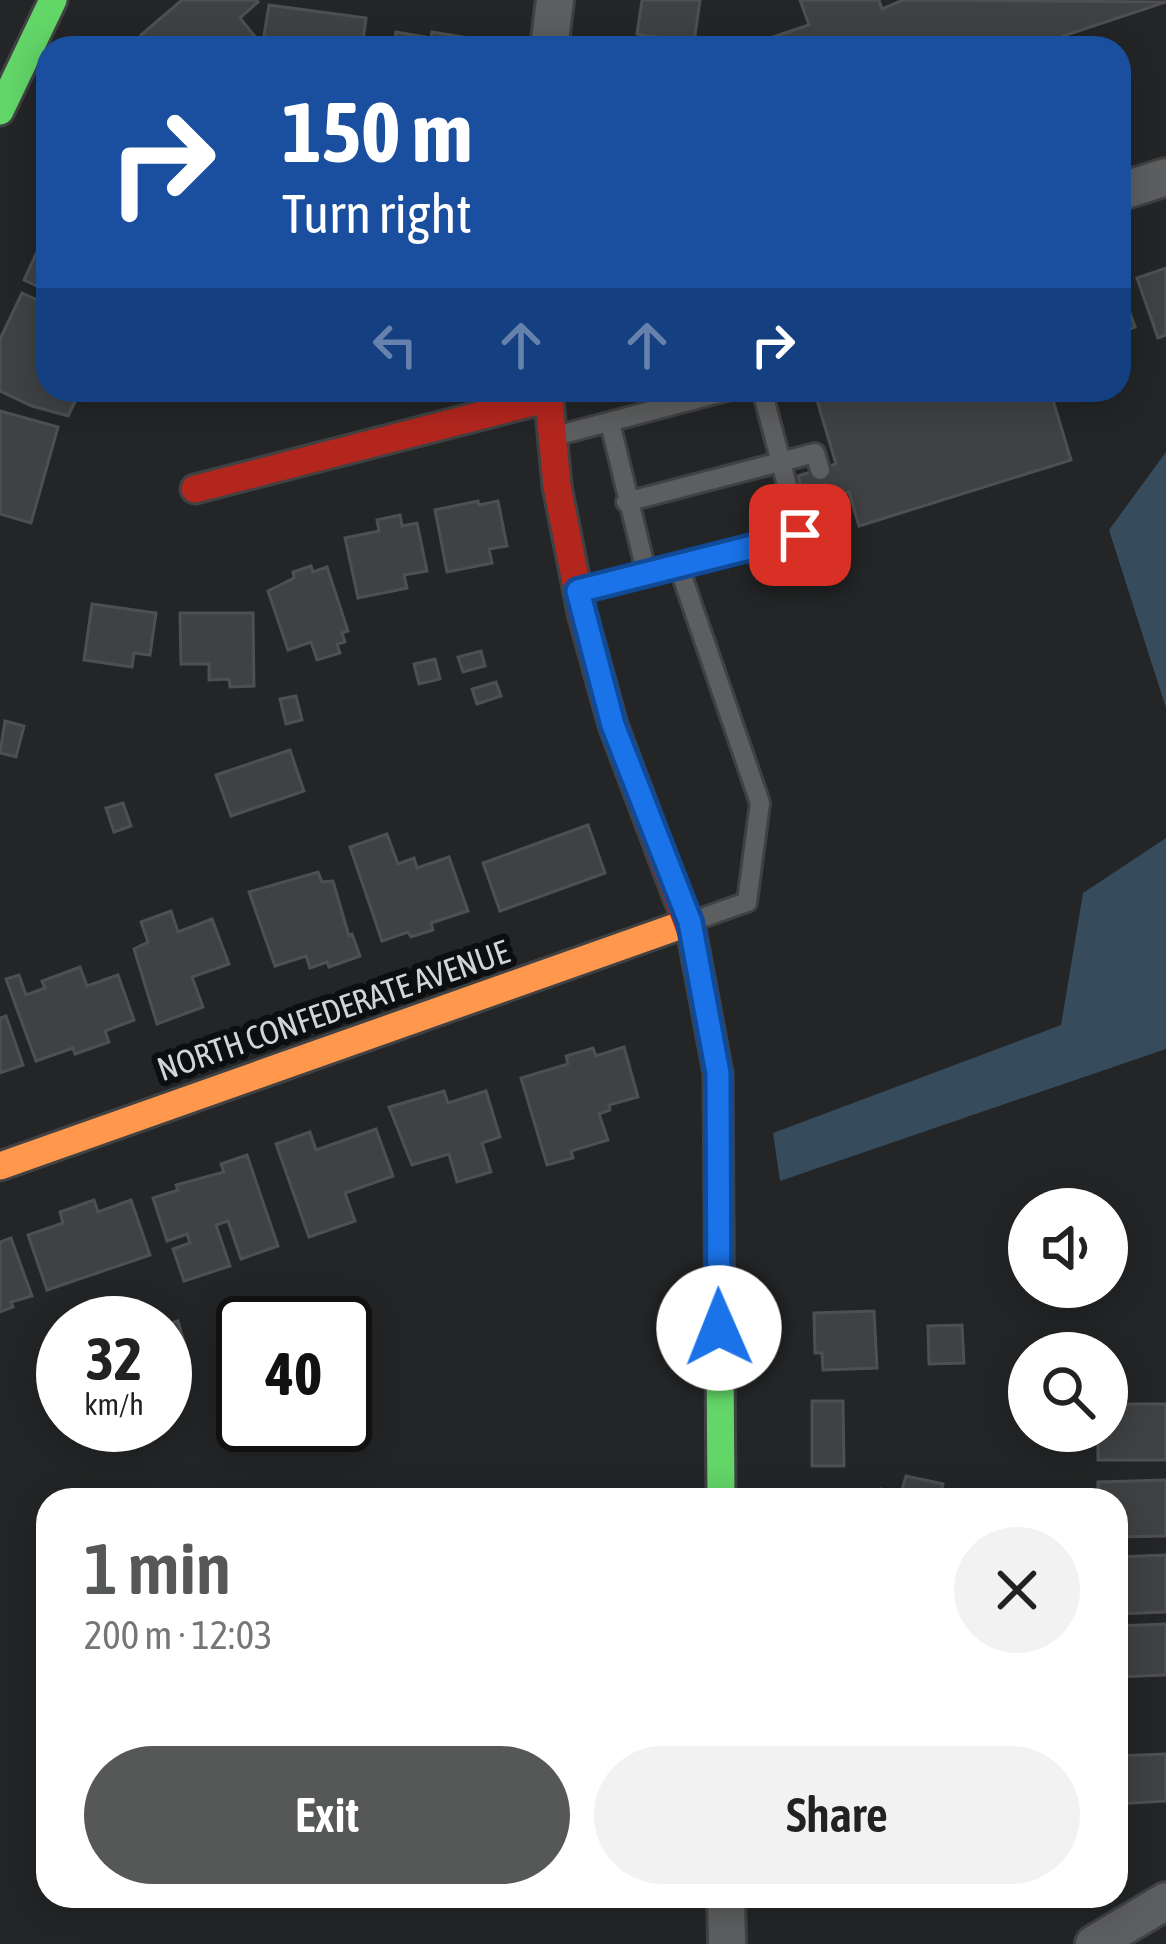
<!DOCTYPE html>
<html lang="en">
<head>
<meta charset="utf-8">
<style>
	body { margin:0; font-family:"Asap Condensed",sans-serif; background:#f2f2f2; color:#222; height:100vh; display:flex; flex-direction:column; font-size:45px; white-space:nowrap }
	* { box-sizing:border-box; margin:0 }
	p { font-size:39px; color:#767676 }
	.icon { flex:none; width:66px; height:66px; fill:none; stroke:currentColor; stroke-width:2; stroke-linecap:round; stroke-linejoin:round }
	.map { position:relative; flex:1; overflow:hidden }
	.side { position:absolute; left:36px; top:1488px; width:1092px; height:420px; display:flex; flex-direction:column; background:#fff; border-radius:36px; box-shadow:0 6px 30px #0003 }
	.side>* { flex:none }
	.top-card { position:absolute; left:36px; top:36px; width:1095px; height:366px; border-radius:36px; box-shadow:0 6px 30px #0003; background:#1a4fa0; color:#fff; overflow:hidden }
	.tools { position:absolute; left:1008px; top:1188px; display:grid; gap:24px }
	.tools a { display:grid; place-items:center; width:120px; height:120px; border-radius:50%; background:#fff; box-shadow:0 6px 30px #0003; font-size:60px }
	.speed { position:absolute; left:36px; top:1296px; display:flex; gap:24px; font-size:60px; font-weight:700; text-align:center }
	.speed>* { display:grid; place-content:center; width:156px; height:156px; border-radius:50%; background:#fff; box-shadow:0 6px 30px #0003; line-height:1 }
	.speed small { font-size:30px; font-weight:400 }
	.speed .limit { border:6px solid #111; border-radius:18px; background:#fff; color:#111 }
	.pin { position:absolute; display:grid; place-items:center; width:102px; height:102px; color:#fff; margin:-51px; border-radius:24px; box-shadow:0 6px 18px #0006 }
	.me { position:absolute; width:132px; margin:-66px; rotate:359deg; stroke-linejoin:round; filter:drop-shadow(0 0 9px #0008) }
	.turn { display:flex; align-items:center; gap:42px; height:252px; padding:0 48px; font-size:54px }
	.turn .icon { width:156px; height:156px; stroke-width:2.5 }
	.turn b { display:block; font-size:84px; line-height:102px }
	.lanes { display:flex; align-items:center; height:114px; padding:0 48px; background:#0003; justify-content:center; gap:60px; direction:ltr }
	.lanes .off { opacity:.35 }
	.round { display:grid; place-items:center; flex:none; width:126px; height:126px; border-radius:63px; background:#f2f2f2 }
	.summary { display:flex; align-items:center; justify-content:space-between; height:204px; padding:0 48px }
	h1 { font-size:72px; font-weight:600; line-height:90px; color:#565757 }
	.action { display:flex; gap:24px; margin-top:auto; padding:24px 48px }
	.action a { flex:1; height:138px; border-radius:72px; background:#565757; color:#fff; font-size:48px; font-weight:600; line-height:138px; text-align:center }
	.action a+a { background:#f2f2f2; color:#222 }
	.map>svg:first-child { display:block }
	.forest { fill:#364c5c }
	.building { fill:#3f4142; stroke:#4e4f51; stroke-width:3 }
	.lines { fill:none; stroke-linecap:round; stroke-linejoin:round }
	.lane-casing { stroke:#404143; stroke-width:24 }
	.street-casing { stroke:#404143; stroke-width:42 }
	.fast-casing { stroke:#404143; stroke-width:33 }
	.slow-casing { stroke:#404143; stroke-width:33 }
	.jam-casing { stroke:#404143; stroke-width:33 }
	.lane { stroke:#5d5e5f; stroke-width:18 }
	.street { stroke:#5d5e5f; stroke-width:36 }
	.fast { stroke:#63d668; stroke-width:27 }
	.slow { stroke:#ff974d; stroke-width:27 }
	.jam { stroke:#b3261e; stroke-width:27 }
	.route-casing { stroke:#114b97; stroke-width:30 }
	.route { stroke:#1a73e8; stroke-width:21 }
	.labels { text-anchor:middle; stroke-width:12; stroke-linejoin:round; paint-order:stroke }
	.street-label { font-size:33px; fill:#d2d4d6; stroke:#0d0e0f }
</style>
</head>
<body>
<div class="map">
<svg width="1166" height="1944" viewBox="0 0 1166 1944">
	<rect width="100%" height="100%" fill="#232526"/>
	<g class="forest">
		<polygon points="1166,452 1166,708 1109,530"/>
		<polygon points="1166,838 1166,1049 780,1181 773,1133 1061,1025 1083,893"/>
	</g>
	<g class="building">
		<polygon points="182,0 256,0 258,2 240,18 257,39 246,48 151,48 141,35"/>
		<polygon points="642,0 700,0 694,43 637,34"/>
		<polygon points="800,0 879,0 882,9 903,0 1166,2 1063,36 1067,48 740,48 809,25"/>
		<polygon points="269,5 366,18 362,48 262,48"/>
		<polygon points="396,32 431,38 432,32 480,40 478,48 394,48"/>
		<polygon points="43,239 48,239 48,291 24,280"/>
		<polygon points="1166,268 1166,335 1158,338 1137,278"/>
		<polygon points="1119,282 1135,327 1120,333 1124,345 1119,347"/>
		<polygon points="22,293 48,305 48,390 81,390 68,416 32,406 0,391 0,339"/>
		<polygon points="814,390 1050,390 1071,460 859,526 849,492 807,505 798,476 836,464"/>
		<polygon points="0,411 58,427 31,523 0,514"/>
		<polygon points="478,501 479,505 498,501 507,546 489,549 492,563 447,572 435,510"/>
		<polygon points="400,515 402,526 417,523 427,571 404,575 407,588 358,598 345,538 379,531 377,520"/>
		<polygon points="311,566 313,572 327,567 348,631 342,633 345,642 337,644 340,653 317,660 311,642 288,650 268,591 294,578 293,572"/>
		<polygon points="92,604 156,613 150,655 134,653 132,667 84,660"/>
		<polygon points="180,613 253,613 254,686 230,687 229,679 209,680 209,664 181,664"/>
		<polygon points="481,651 485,666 463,672 458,657"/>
		<polygon points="435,659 440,679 419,684 414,664"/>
		<polygon points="496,682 501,696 477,704 472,689"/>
		<polygon points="296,696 302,720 286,724 280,699"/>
		<polygon points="5,721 24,726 16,757 0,753"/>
		<polygon points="290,750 304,791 231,816 216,775"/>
		<polygon points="123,803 131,826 114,832 106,808"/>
		<polygon points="588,825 605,873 500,911 483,863"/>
		<polygon points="387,834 398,864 414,858 417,868 449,857 468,911 431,923 433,930 411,937 408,932 382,941 350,847"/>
		<polygon points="318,872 322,882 333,881 349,936 352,934 360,956 329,967 327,962 310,968 306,956 275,966 249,892"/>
		<polygon points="171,911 178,932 212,919 229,964 192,977 203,1007 157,1024 134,949 148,942 141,922"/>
		<polygon points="80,967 87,986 118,975 134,1020 105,1031 109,1042 75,1054 73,1048 36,1061 6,979 19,975 26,995 45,988 42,981"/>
		<polygon points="6,1016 23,1065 0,1073 0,1018"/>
		<polygon points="624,1047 638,1097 609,1105 610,1110 599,1114 608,1140 571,1151 573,1158 547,1165 521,1078 568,1064 566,1056 593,1048 596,1056"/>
		<polygon points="444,1091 448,1103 486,1091 500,1137 482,1143 491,1172 457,1182 449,1154 412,1165 389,1107"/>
		<polygon points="376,1129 393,1176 345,1193 355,1221 309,1237 276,1144 310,1132 316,1150"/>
		<polygon points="247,1155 278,1246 241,1259 228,1221 216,1225 230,1266 184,1281 173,1249 190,1243 187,1234 167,1241 153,1198 178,1190 176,1185 224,1172 221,1164"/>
		<polygon points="94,1200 98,1212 131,1200 150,1255 47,1290 28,1235 63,1223 60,1212"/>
		<polygon points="11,1238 32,1296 11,1302 13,1307 0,1312 0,1242"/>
		<polygon points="874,1311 877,1368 823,1370 822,1353 815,1353 814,1313"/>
		<polygon points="178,1321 184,1342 165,1348 165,1325"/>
		<polygon points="962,1325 964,1363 929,1364 928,1326"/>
		<polygon points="812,1401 843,1401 844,1466 812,1466"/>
		<polygon points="1107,1404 1166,1404 1166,1460 1098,1460 1098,1431 1107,1431"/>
		<polygon points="906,1476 943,1484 939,1500 879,1500 881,1489 901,1494"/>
		<polygon points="1166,1480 1166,1536 1116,1537 1116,1500 1098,1500 1098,1482"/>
		<polygon points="1166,1555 1166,1612 1116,1614 1116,1557"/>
		<polygon points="1166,1624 1166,1675 1116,1677 1116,1626"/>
		<polygon points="1166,1754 1166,1801 1116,1804 1116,1756"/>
	</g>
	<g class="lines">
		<defs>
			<g id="lane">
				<polyline points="610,423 647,575"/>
				<polyline points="555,436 731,390"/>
				<polyline points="626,502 815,453 820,470"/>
				<polyline points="800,535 816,540 836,529 828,499"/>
				<polyline points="679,567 760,803 747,902 696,920"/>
				<polyline points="583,590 800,535 762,390"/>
			</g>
			<g id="street">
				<polyline points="549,48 555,0"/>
				<polyline points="1119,192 1166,177"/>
				<polyline points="726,1896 727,1944"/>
				<polyline points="1094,1944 1166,1901"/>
			</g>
			<g id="fast">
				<polyline points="0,111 53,0"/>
				<polyline points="692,935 718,1073 721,1500"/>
			</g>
			<polyline id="slow" points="0,1166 690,922"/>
			<g id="jam">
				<polyline points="548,390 557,486 582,613 613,725 692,935"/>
				<polyline points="195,489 549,398"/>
			</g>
		</defs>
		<use href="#lane" class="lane-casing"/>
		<use href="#street" class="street-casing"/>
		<use href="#fast" class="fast-casing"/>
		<use href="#slow" class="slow-casing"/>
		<use href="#jam" class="jam-casing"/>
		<use href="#lane" class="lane"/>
		<use href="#street" class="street"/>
		<use href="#fast" class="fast"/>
		<use href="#slow" class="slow"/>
		<use href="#jam" class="jam"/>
	</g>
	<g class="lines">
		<defs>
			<polyline id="route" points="719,1328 718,1073 704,998 690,922 613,725 578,591 800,535"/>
		</defs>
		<use href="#route" class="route-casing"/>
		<use href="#route" class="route"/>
	</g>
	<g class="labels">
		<g class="street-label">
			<text transform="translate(333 1010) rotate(-19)" y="12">NORTH CONFEDERATE AVENUE</text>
		</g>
	</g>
</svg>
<div class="tools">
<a><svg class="icon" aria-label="sound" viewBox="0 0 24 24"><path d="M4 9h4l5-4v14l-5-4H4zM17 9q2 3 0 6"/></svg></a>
<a><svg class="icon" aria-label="search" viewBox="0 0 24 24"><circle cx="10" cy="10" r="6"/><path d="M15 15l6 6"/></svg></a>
</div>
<div class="speed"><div>32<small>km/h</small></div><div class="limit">40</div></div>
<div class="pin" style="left:800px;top:535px;background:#d93025"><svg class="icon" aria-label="arrive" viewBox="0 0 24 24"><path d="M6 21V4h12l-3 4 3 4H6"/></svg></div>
<svg class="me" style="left:719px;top:1328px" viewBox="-20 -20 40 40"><circle r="19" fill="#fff"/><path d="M0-13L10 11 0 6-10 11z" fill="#1a73e8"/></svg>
<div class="top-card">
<div class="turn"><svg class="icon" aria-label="right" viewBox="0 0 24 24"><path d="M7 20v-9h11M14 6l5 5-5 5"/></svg><div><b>150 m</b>Turn right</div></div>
<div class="lanes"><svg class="icon off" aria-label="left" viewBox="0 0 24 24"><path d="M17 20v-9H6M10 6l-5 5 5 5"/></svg><svg class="icon off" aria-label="ahead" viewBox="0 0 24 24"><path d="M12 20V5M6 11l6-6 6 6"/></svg><svg class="icon off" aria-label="ahead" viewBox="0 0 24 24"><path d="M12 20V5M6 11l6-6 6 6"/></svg><svg class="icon" aria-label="right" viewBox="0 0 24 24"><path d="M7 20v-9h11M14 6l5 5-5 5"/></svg></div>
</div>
<section class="side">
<div class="summary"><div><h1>1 min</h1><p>200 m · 12:03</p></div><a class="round"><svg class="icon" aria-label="close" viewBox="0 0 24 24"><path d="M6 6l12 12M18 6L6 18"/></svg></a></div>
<div class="action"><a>Exit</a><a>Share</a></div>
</section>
</div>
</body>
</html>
